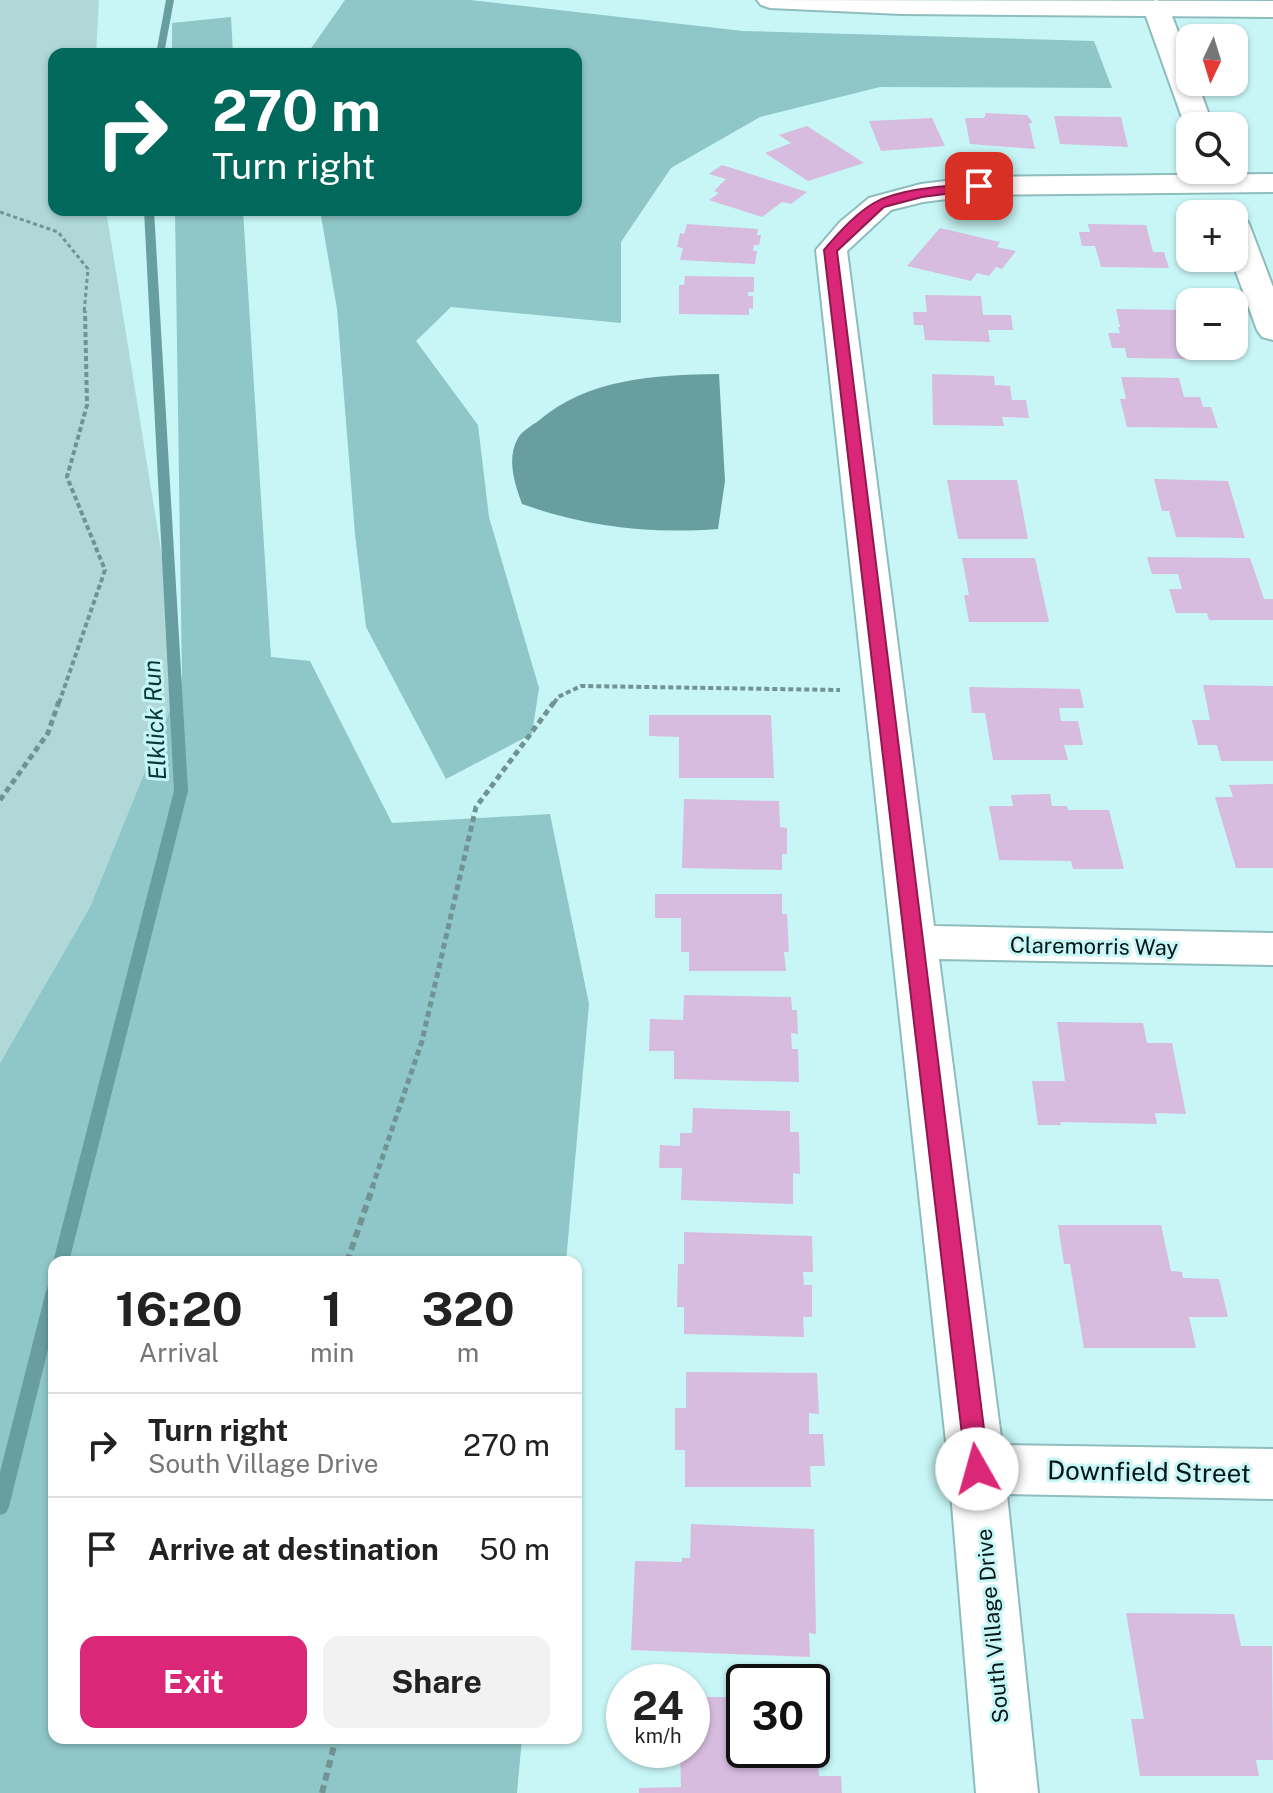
<!DOCTYPE html>
<html lang="en">
<head>
<meta charset="utf-8">
<style>
	body { margin:0; font-family:"Public Sans",sans-serif; background:#f2f2f2; color:#222; height:100vh; display:flex; flex-direction:column; font-size:30px; white-space:nowrap }
	* { box-sizing:border-box; margin:0 }
	p { font-size:26px; color:#767676 }
	.icon { flex:none; width:44px; height:44px; fill:none; stroke:currentColor; stroke-width:2; stroke-linecap:round; stroke-linejoin:round }
	.map { position:relative; flex:1; overflow:hidden }
	.panel { position:absolute; left:48px; top:1256px; width:534px; height:488px; display:flex; flex-direction:column; background:#fff; border-radius:16px; box-shadow:0 2px 6px #0004 }
	.panel>* { flex:none }
	.hud { position:absolute; left:48px; top:48px; width:534px; height:168px; border-radius:16px; box-shadow:0 2px 6px #0004; background:#00695c; color:#fff; overflow:hidden }
	.needle { width:52px; rotate:184deg }
	.tools { position:absolute; left:1176px; top:24px; display:grid; gap:16px }
	.tools a { display:grid; place-items:center; width:72px; height:72px; border-radius:16px; background:#fff; box-shadow:0 2px 6px #0004; font-size:40px }
	.speed { position:absolute; left:606px; top:1664px; display:flex; gap:16px; font-size:40px; font-weight:700; text-align:center }
	.speed>* { display:grid; place-content:center; width:104px; height:104px; border-radius:50%; background:#fff; box-shadow:0 2px 6px #0004; line-height:1 }
	.speed small { font-size:20px; font-weight:400 }
	.speed .limit { border:4px solid #111; border-radius:12px; background:#fff; color:#111 }
	.pin { position:absolute; display:grid; place-items:center; width:68px; height:68px; color:#fff; margin:-34px; border-radius:16px; box-shadow:0 4px 12px #0006 }
	.me { position:absolute; width:88px; margin:-44px; rotate:353deg; stroke-linejoin:round; filter:drop-shadow(0 0 6px #0008) }
	.turn { display:flex; align-items:center; gap:28px; height:168px; padding:0 32px; font-size:36px }
	.turn .icon { width:104px; height:104px; stroke-width:2.5 }
	.turn b { display:block; font-size:56px; line-height:68px }
	.eta { display:flex; justify-content:space-evenly; align-items:center; height:136px; text-align:center }
	.eta b { font-size:48px; font-weight:700; line-height:56px }
	.button { display:flex; gap:16px; margin-top:auto; padding:16px 32px }
	.button a { flex:1; height:92px; border-radius:16px; background:#db2777; color:#fff; font-size:32px; font-weight:700; line-height:92px; text-align:center }
	.button a+a { background:#f2f2f2; color:#222 }
	ul { padding:0; list-style:none }
	li { display:flex; align-items:center; gap:24px; height:104px; padding:0 32px; border-top:2px solid #e0e0e0 }
	li div { flex:1 }
	li b { display:block; font-size:30px }
	li em { font-style:normal }
	.map>svg:first-child { display:block }
	.green { fill:#b0d8d8 }
	.forest { fill:#8fc6c7 }
	.water { fill:#689e9f }
	.lines { fill:none; stroke-linecap:round; stroke-linejoin:round }
	.stream { fill:#689e9f; fill-rule:evenodd }
	.building { fill:#d7bce0 }
	.street-casing { stroke:#8fbcbc; stroke-width:4 }
	.secondary-casing { stroke:#8fbcbc; stroke-width:4 }
	.path-far3 { stroke:#719393; stroke-width:3; stroke-dasharray:4 3; stroke-linecap:butt }
	.path-far2 { stroke:#719393; stroke-width:4; stroke-dasharray:5 3; stroke-linecap:butt }
	.path-far1 { stroke:#719393; stroke-width:5; stroke-dasharray:6 4; stroke-linecap:butt }
	.path { stroke:#719393; stroke-width:6; stroke-dasharray:8 5; stroke-linecap:butt }
	.street { fill:#fff; fill-rule:evenodd }
	.secondary { fill:#fff; fill-rule:evenodd }
	.route { fill:#db2777; stroke:#8e194d; stroke-width:2 }
	.labels { text-anchor:middle; stroke-width:6; stroke-linejoin:round; paint-order:stroke }
	.street-label { font-size:22px; fill:#051616; stroke:#c8f6f6 }
	.water-label { font-size:24px; font-style:italic; fill:#03393a; stroke:#c8f6f6 }
	.near-street-label { font-size:26px; fill:#051616; stroke:#c8f6f6 }
</style>
</head>
<body>
<div class="map">
<svg width="1273" height="1793" viewBox="0 0 1273 1793">
	<rect width="100%" height="100%" fill="#c8f6f6"/>
	<polygon class="green" points="0,0 99,0 96,54 54,54 54,210 106,210 182,680 90,907 0,1063"/>
	<g class="forest">
		<polygon points="345,0 470,0 743,31 1094,41 1112,88 880,87 760,117 671,168 621,242 621,323 451,307 416,341 478,425 489,517 539,688 532,734 446,779 366,627 355,534 337,309 320,210 576,210 576,54 307,54"/>
		<polygon points="231,17 233,54 172,54 172,23"/>
		<polygon points="175,210 243,210 271,657 310,661 392,823 550,814 589,1004 566,1262 54,1262 54,1738 522,1738 517,1793 0,1793 0,1063 90,907 182,680"/>
	</g>
	<path class="water" d="M719 374 725 481 718 529C649 534 586 527 522 504 515 484 506 459 518 438 521 432 531 426 537 422 588 378 654 375 719 374Z"/>
	<g class="lines">
		<g class="stream">
			<polygon points="166,0 174,0 164,54 156,54"/>
			<polygon points="144,210 154,210 188,791 69,1262 54,1262 54,1264 53,1262 174,791"/>
			<polygon points="54,1284 54,1325 9,1507 6,1513 0,1515 0,1472 46,1291 48,1286"/>
		</g>
	</g>
	<g class="building">
		<polygon points="986,113 1027,115 1033,123 1029,123 1035,149 970,144 965,118 984,118"/>
		<polygon points="1054,116 1121,117 1128,147 1060,144"/>
		<polygon points="932,118 945,146 881,151 869,121"/>
		<polygon points="807,126 864,163 808,181 765,153 791,143 779,135"/>
		<polygon points="722,165 807,192 791,204 782,202 762,217 709,200 719,193 714,191 726,179 709,174"/>
		<polygon points="687,224 758,229 757,235 761,235 759,245 754,245 753,251 757,251 755,264 680,260 683,248 677,247 680,233 684,234"/>
		<polygon points="1088,224 1146,225 1153,252 1164,252 1169,268 1101,267 1095,246 1082,246 1079,232 1090,232"/>
		<polygon points="940,228 1000,242 997,247 1016,251 1002,269 996,267 989,276 977,273 971,281 907,266"/>
		<polygon points="685,276 754,277 754,292 748,292 748,296 753,296 753,309 749,308 749,315 679,314 679,285 684,285"/>
		<polygon points="925,295 981,296 983,315 1011,315 1013,330 988,330 990,342 925,340 923,325 914,325 913,312 927,312"/>
		<polygon points="1116,309 1182,310 1188,329 1179,329 1188,359 1127,358 1125,348 1112,348 1108,333 1120,333 1118,327 1120,327"/>
		<polygon points="932,374 994,376 995,385 1010,386 1012,400 1026,400 1029,418 1002,417 1004,426 933,425"/>
		<polygon points="1121,377 1179,378 1184,397 1200,397 1203,407 1211,407 1218,428 1127,427 1120,399 1126,399"/>
		<polygon points="1154,479 1228,481 1245,538 1176,537 1169,511 1162,511"/>
		<polygon points="947,480 1017,480 1028,539 958,539"/>
		<polygon points="1147,557 1250,558 1264,599 1273,599 1273,620 1209,620 1207,613 1176,613 1169,589 1182,589 1178,574 1152,574"/>
		<polygon points="962,558 1035,558 1049,622 969,622 964,595 969,595"/>
		<polygon points="1203,685 1273,686 1273,761 1221,761 1217,745 1198,745 1192,720 1210,720"/>
		<polygon points="969,687 1080,689 1084,708 1059,708 1061,721 1078,721 1083,745 1064,745 1068,760 993,760 985,713 972,713"/>
		<polygon points="649,715 771,715 774,778 679,778 679,737 649,736"/>
		<polygon points="1273,784 1273,868 1236,868 1215,797 1233,797 1229,785"/>
		<polygon points="1050,794 1052,806 1067,806 1068,810 1109,810 1124,869 1073,869 1071,861 999,860 989,806 1013,806 1011,795"/>
		<polygon points="684,799 779,801 780,827 787,828 787,854 782,854 782,870 682,868"/>
		<polygon points="655,894 782,894 782,914 787,914 789,952 784,952 786,971 689,971 689,952 681,952 681,918 655,918"/>
		<polygon points="684,995 791,997 792,1010 797,1010 798,1034 791,1033 792,1049 798,1049 799,1082 674,1079 674,1051 649,1051 650,1019 683,1020"/>
		<polygon points="1057,1022 1143,1023 1147,1043 1172,1043 1186,1114 1155,1113 1157,1124 1060,1122 1061,1125 1038,1125 1032,1081 1065,1081"/>
		<polygon points="693,1108 790,1111 790,1132 799,1132 800,1174 793,1173 793,1204 681,1200 682,1168 659,1168 660,1145 680,1146 680,1133 692,1133"/>
		<polygon points="1058,1225 1161,1225 1171,1271 1182,1272 1183,1278 1219,1279 1228,1317 1189,1317 1196,1348 1084,1348 1070,1264 1064,1264"/>
		<polygon points="684,1232 812,1236 813,1272 803,1272 804,1285 812,1285 812,1317 803,1317 804,1337 684,1334 684,1307 677,1307 678,1264 684,1264"/>
		<polygon points="686,1372 817,1373 819,1414 809,1413 809,1434 823,1434 825,1466 810,1466 811,1487 685,1487 685,1450 675,1450 675,1408 686,1408"/>
		<polygon points="691,1524 814,1529 816,1634 809,1633 810,1657 631,1650 635,1561 682,1562 682,1558 690,1558"/>
		<polygon points="1126,1613 1234,1614 1241,1646 1272,1646 1273,1760 1256,1760 1259,1776 1140,1776 1131,1719 1144,1719"/>
		<polygon points="694,1697 744,1697 744,1750 812,1750 812,1697 825,1697 828,1758 817,1757 819,1776 841,1776 842,1793 639,1793 639,1788 681,1787 680,1750 692,1750 692,1737 695,1736"/>
	</g>
	<g class="lines">
		<defs>
			<g id="street">
				<polygon points="1156,0 1165,3 1169,8 1190,64 1190,82 1197,82 1213,126 1190,126 1190,132 1185,126 1143,8 1147,3"/>
				<polygon points="1273,174 1273,192 979,195 923,202 891,210 847,251 934,926 1273,933 1273,965 939,959 1002,1445 1273,1449 1273,1499 1007,1494 1038,1793 976,1793 949,1469 816,250 840,222 869,198 921,184 979,177"/>
				<polygon points="1234,215 1245,218 1249,224 1273,287 1273,340 1262,337 1257,330 1231,258 1234,258"/>
			</g>
			<polygon id="secondary" points="757,0 1273,1 1273,17 901,14 770,8 761,5"/>
		</defs>
		<use href="#street" class="street-casing"/>
		<use href="#secondary" class="secondary-casing"/>
		<polyline class="path-far3" points="0,212 58,232 88,269 84,313"/>
		<g class="path-far2">
			<polyline points="59,703 105,570 67,477 87,405 85,311"/>
			<polyline points="554,703 558,697 581,686 840,690"/>
		</g>
		<g class="path-far1">
			<polyline points="0,800 48,733 59,701"/>
			<polyline points="372,1188 422,1041 476,807 555,701"/>
		</g>
		<g class="path">
			<polyline points="347,1262 373,1186"/>
			<polyline points="322,1793 336,1738"/>
		</g>
		<use href="#street" class="street"/>
		<use href="#secondary" class="secondary"/>
	</g>
	<path class="route" d="M979 183 985 186 983 189 922 197 884 207 837 251 989 1469 986 1476 977 1479 969 1476 966 1469 824 250C838 233 855 214 874 203 900 188 949 186 979 183Z"/>
	<g class="labels">
		<g class="street-label">
			<text transform="translate(1094 946) rotate(1)" y="8">Claremorris Way</text>
			<text transform="translate(992 1626) rotate(-95)" y="8">South Village Drive</text>
		</g>
		<g class="water-label">
			<text transform="translate(155 720) rotate(-93)" y="8">Elklick Run</text>
		</g>
		<g class="near-street-label">
			<text transform="translate(1149 1472) rotate(1)" y="9">Downfield Street</text>
		</g>
	</g>
</svg>
<div class="tools">
<a><svg class="needle" viewBox="-14 -14 28 28"><path d="M0-13l5 13h-10z" fill="#e53935"/><path d="M0 13l5-13h-10z" fill="#767676"/></svg></a>
<a><svg class="icon" aria-label="search" viewBox="0 0 24 24"><circle cx="10" cy="10" r="6"/><path d="M15 15l6 6"/></svg></a>
<a>+</a>
<a>−</a>
</div>
<div class="speed"><div>24<small>km/h</small></div><div class="limit">30</div></div>
<div class="pin" style="left:979px;top:186px;background:#d93025"><svg class="icon" aria-label="arrive" viewBox="0 0 24 24"><path d="M6 21V4h12l-3 4 3 4H6"/></svg></div>
<svg class="me" style="left:977px;top:1469px" viewBox="-20 -20 40 40"><circle r="19" fill="#fff"/><path d="M0-13L10 11 0 6-10 11z" fill="#db2777"/></svg>
<div class="hud">
<div class="turn"><svg class="icon" aria-label="right" viewBox="0 0 24 24"><path d="M7 20v-9h11M14 6l5 5-5 5"/></svg><div><b>270 m</b>Turn right</div></div>
</div>
<section class="panel">
<div class="eta">
<div><b>16:20</b><p>Arrival</p></div>
<div><b>1</b><p>min</p></div>
<div><b>320</b><p>m</p></div>
</div>
<ul>
<li><svg class="icon" aria-label="right" viewBox="0 0 24 24"><path d="M7 20v-9h11M14 6l5 5-5 5"/></svg><div><b>Turn right</b><p>South Village Drive</p></div><em>270 m</em></li>
<li><svg class="icon" aria-label="arrive" viewBox="0 0 24 24"><path d="M6 21V4h12l-3 4 3 4H6"/></svg><div><b>Arrive at destination</b></div><em>50 m</em></li>
</ul>
<div class="button"><a>Exit</a><a>Share</a></div>
</section>
</div>
</body>
</html>
